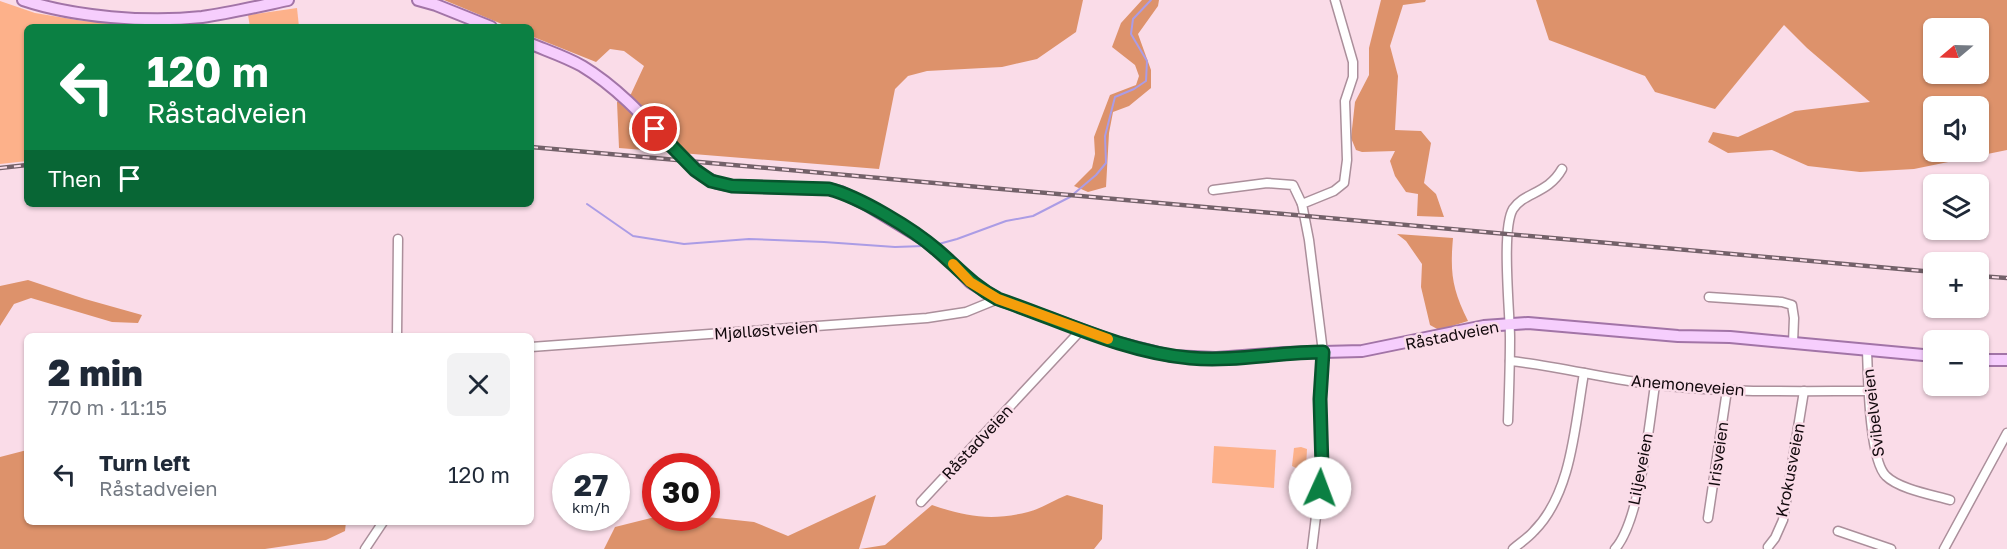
<!DOCTYPE html>
<html lang="en">
<head>
<meta charset="utf-8">
<style>
	body { margin:0; font-family:"Golos Text",sans-serif; background:#f2f2f3; color:#1f2937; height:100vh; display:flex; flex-direction:column; font-size:22px; white-space:nowrap }
	* { box-sizing:border-box; margin:0 }
	p { font-size:20px; color:#747a83 }
	.icon { flex:none; width:33px; height:33px; fill:none; stroke:currentColor; stroke-width:2; stroke-linecap:round; stroke-linejoin:round }
	.map { position:relative; flex:1; overflow:hidden }
	.side { position:absolute; left:24px; top:333px; width:510px; height:192px; display:flex; flex-direction:column; background:#fff; border-radius:9px; box-shadow:0 2px 4px #0004 }
	.side>* { flex:none }
	.guide { position:absolute; left:24px; top:24px; width:510px; height:183px; border-radius:9px; box-shadow:0 2px 4px #0004; background:#0b8043; color:#fff; overflow:hidden }
	.needle { width:39px; rotate:251deg }
	.fabs { position:absolute; left:1923px; top:18px; display:grid; gap:12px }
	.fabs a { display:grid; place-items:center; width:66px; height:66px; border-radius:9px; background:#fff; box-shadow:0 2px 4px #0004; font-size:30px }
	.speed { position:absolute; left:552px; top:453px; display:flex; gap:12px; font-size:30px; font-weight:700; text-align:center }
	.speed>* { display:grid; place-content:center; width:78px; height:78px; border-radius:50%; background:#fff; box-shadow:0 2px 4px #0004; line-height:1 }
	.speed small { font-size:15px; font-weight:400 }
	.speed .limit { border:9px solid #d22; background:#fff; color:#111 }
	.pin { position:absolute; display:grid; place-items:center; width:51px; height:51px; color:#fff; margin:-26px; border:3px solid #fff; border-radius:50%; box-shadow:0 2px 6px #0007 }
	.me { position:absolute; width:66px; margin:-33px; rotate:2deg; stroke-linejoin:round; filter:drop-shadow(0 0 4px #0008) }
	.turn { display:flex; align-items:center; gap:21px; height:126px; padding:0 24px; font-size:27px }
	.turn .icon { width:78px; height:78px; stroke-width:2.5 }
	.turn b { display:block; font-size:42px; line-height:51px }
	.then { display:flex; align-items:center; height:57px; padding:0 24px; background:#0003; gap:12px; font-size:22px }
	.round { display:grid; place-items:center; flex:none; width:63px; height:63px; border-radius:9px; background:#f2f2f3 }
	.headline { display:flex; align-items:center; justify-content:space-between; height:102px; padding:0 24px }
	h1 { font-size:36px; font-weight:800; line-height:45px }
	ul { padding:0; list-style:none }
	li { display:flex; align-items:center; gap:18px; height:78px; padding:0 24px }
	li div { flex:1 }
	li b { display:block; font-size:22px }
	li em { font-style:normal }
	.map>svg:first-child { display:block }
	.green { fill:#fdb18a }
	.forest { fill:#dd926b; fill-rule:evenodd }
	.lines { fill:none; stroke-linecap:round; stroke-linejoin:round }
	.stream { stroke:#ab9ce5; stroke-width:2 }
	.minor-casing { stroke:#ab8f9b; stroke-width:11 }
	.major-casing { stroke:#a274a7; stroke-width:14 }
	.minor { stroke:#fff; stroke-width:8 }
	.major { stroke:#f6cefd; stroke-width:10 }
	.rail-casing { stroke:#736169; stroke-width:4.5 }
	.rail { stroke:#fadce8; stroke-width:2; stroke-dasharray:7; stroke-linecap:butt }
	.major-bridge-casing { stroke:#a274a7; stroke-width:14; stroke-linecap:butt }
	.major-bridge { stroke:#f6cefd; stroke-width:10 }
	.route-casing { stroke:#07532c; stroke-width:15 }
	.route { stroke:#0b8043; stroke-width:10 }
	.slow { stroke:#f59e0b; stroke-width:10 }
	.labels { text-anchor:middle; stroke-width:5; stroke-linejoin:round; paint-order:stroke }
	.street-label { font-size:16px; fill:#11080c; stroke:#fadce8 }
</style>
</head>
<body>
<div class="map">
<svg width="2007" height="549" viewBox="0 0 2007 549">
	<rect width="100%" height="100%" fill="#fadce8"/>
	<g class="green">
		<polygon points="0,1 35,13 83,21 137,23 141,27 27,27 27,161 0,164"/>
		<polygon points="297,8 299,27 250,27 248,15"/>
		<polygon points="1214,446 1276,450 1274,488 1212,483"/>
		<polygon points="1301,447 1307,449 1306,468 1298,469 1292,466 1294,448"/>
	</g>
	<g class="forest">
		<polygon points="444,0 1083,0 1076,32 1037,59 1002,67 927,71 908,76 895,89 879,169 619,148 617,102 631,94 644,66 624,51 610,49 596,62 531,36 531,27 509,27"/>
		<polygon points="1142,0 1159,0 1158,6 1138,34 1151,70 1151,88 1129,106 1113,112 1109,133 1106,187 1088,192 1074,186 1092,168 1095,154 1094,137 1110,95 1136,85 1139,76 1135,65 1112,47 1121,23"/>
		<polygon points="1381,0 1426,0 1425,2 1403,5 1390,46 1398,76 1395,130 1421,131 1431,143 1424,183 1436,194 1444,217 1417,216 1418,194 1406,192 1395,176 1390,161 1395,151 1362,152 1356,150 1351,138 1355,102 1369,75 1369,48"/>
		<path d="M1536 0H2007V150L1914 169 1860 172 1808 166 1772 150 1728 153 1708 142 1713 132 1738 137 1795 111 1870 102 1807 48 1784 25 1715 109 1655 92 1645 76 1549 40ZM1978 28V74H1934V28ZM1934 106H1978V152H1934Z"/>
		<path d="M1397 234 1453 238C1450 273 1452 289 1468 321L1439 330 1430 325 1421 287 1422 264 1406 241Z"/>
		<polygon points="28,280 85,299 142,315 138,323 112,322 31,298 14,304 0,326 0,286"/>
		<polygon points="27,450 27,522 346,522 345,531 326,540 265,549 0,549 0,457"/>
		<polygon points="876,495 859,549 604,549 615,527 655,517 707,517 754,522 788,536"/>
		<path d="M1067 495 1103 505 1102 539 1094 549H860L885 545 932 505C967 517 992 521 1028 512 1041 509 1054 500 1067 495Z"/>
	</g>
	<g class="lines">
		<g class="stream">
			<polyline points="587,204 633,236 684,244 749,239 824,242 895,247 924,246"/>
			<polyline points="935,245 957,239 1006,221 1033,216 1070,197 1096,175 1106,163 1105,136 1115,97 1134,89 1146,81 1147,61 1131,34 1133,19 1151,0"/>
		</g>
		<defs>
			<g id="minor">
				<polyline points="1213,190 1267,183 1293,185 1302,204"/>
				<polyline points="1709,297 1782,302 1792,305 1794,318 1793,343"/>
				<polyline points="397,336 398,239"/>
				<polyline points="531,347 927,318 966,312 998,299"/>
				<path d="M1867 350C1868 375 1869 460 1886 476 1899 489 1933 495 1950 500"/>
				<path d="M1510 361C1560 366 1609 380 1659 385 1728 393 1799 391 1869 391"/>
				<path d="M1508 421C1509 394 1510 366 1510 338 1510 312 1501 229 1513 209 1524 192 1548 194 1562 169"/>
				<polyline points="921,502 1082,329"/>
				<polyline points="1708,518 1727,390"/>
				<polyline points="1838,531 1891,549"/>
				<polyline points="1768,547 1775,538 1783,520 1804,391"/>
				<polyline points="365,549 383,522"/>
				<polyline points="1312,549 1322,467 1320,399 1323,352 1309,240 1302,204 1334,191 1344,183 1347,160 1345,101 1353,77 1353,62 1335,0"/>
				<path d="M1513 549C1520 543 1528 538 1534 531 1572 493 1575 424 1584 373"/>
				<path d="M1615 549C1640 521 1649 425 1655 385"/>
				<polyline points="1944,549 2007,433"/>
			</g>
			<g id="major">
				<path d="M23 0C74 17 147 23 202 17 230 13 260 6 288 0"/>
				<polyline points="418,0 436,5 491,27"/>
				<path d="M531 44C548 51 566 57 582 66 617 87 645 118 672 147"/>
				<polyline points="703,176 717,183 732,186 829,189 841,192 867,205 923,239 949,260 970,282 998,299 1115,342 1171,356 1216,358 1284,353 1362,351 1484,326 1528,323 1678,336 1730,337 1934,356"/>
				<polyline points="1978,360 2007,360"/>
			</g>
		</defs>
		<use href="#minor" class="minor-casing"/>
		<use href="#major" class="major-casing"/>
		<use href="#minor" class="minor"/>
		<use href="#major" class="major"/>
		<defs>
			<g id="rail">
				<polyline points="531,147 1934,272"/>
				<polyline points="0,168 27,165"/>
				<polyline points="1978,276 2007,278"/>
			</g>
		</defs>
		<use href="#rail" class="rail-casing"/>
		<use href="#rail" class="rail"/>
		<defs>
			<polyline id="major-bridge" points="672,147 703,176"/>
		</defs>
		<use href="#major-bridge" class="major-bridge-casing"/>
		<use href="#major-bridge" class="major-bridge"/>
	</g>
	<g class="lines">
		<defs>
			<path id="route" d="M655 129 695 170 711 181 732 186 829 189C860 197 913 229 937 250 957 267 973 286 998 299 1060 320 1123 352 1190 358 1234 362 1279 352 1323 352L1320 399 1322 467 1320 488"/>
		</defs>
		<use href="#route" class="route-casing"/>
		<use href="#route" class="route"/>
		<polyline class="slow" points="953,264 970,282 998,299 1108,339"/>
	</g>
	<g class="labels">
		<g class="street-label">
			<text transform="translate(766 330) rotate(-4)" y="6">Mjølløstveien</text>
			<text transform="translate(1452 335) rotate(-11)" y="6">Råstadveien</text>
			<text transform="translate(1688 385) rotate(5)" y="6">Anemoneveien</text>
			<text transform="translate(1873 413) rotate(-97)" y="6">Svibelveien</text>
			<text transform="translate(977 442) rotate(-47)" y="6">Råstadveien</text>
			<text transform="translate(1718 454) rotate(-82)" y="6">Irisveien</text>
			<text transform="translate(1640 469) rotate(-79)" y="6">Liljeveien</text>
			<text transform="translate(1790 470) rotate(-79)" y="6">Krokusveien</text>
		</g>
	</g>
</svg>
<div class="fabs">
<a><svg class="needle" viewBox="-14 -14 28 28"><path d="M0-13l5 13h-10z" fill="#e53935"/><path d="M0 13l5-13h-10z" fill="#747a83"/></svg></a>
<a><svg class="icon" aria-label="sound" viewBox="0 0 24 24"><path d="M4 9h4l5-4v14l-5-4H4zM17 9q2 3 0 6"/></svg></a>
<a><svg class="icon" aria-label="layers" viewBox="0 0 24 24"><path d="M12 4l9 5-9 5-9-5zM3 14l9 5 9-5"/></svg></a>
<a>+</a>
<a>−</a>
</div>
<div class="speed"><div>27<small>km/h</small></div><div class="limit">30</div></div>
<div class="pin" style="left:655px;top:129px;background:#d93025"><svg class="icon" aria-label="arrive" viewBox="0 0 24 24"><path d="M6 21V4h12l-3 4 3 4H6"/></svg></div>
<svg class="me" style="left:1320px;top:488px" viewBox="-20 -20 40 40"><circle r="19" fill="#fff"/><path d="M0-13L10 11 0 6-10 11z" fill="#0b8043"/></svg>
<div class="guide">
<div class="turn"><svg class="icon" aria-label="left" viewBox="0 0 24 24"><path d="M17 20v-9H6M10 6l-5 5 5 5"/></svg><div><b>120 m</b>Råstadveien</div></div>
<div class="then">Then<svg class="icon" aria-label="arrive" viewBox="0 0 24 24"><path d="M6 21V4h12l-3 4 3 4H6"/></svg></div>
</div>
<section class="side">
<div class="headline"><div><h1>2 min</h1><p>770 m · 11:15</p></div><a class="round"><svg class="icon" aria-label="close" viewBox="0 0 24 24"><path d="M6 6l12 12M18 6L6 18"/></svg></a></div>
<ul>
<li><svg class="icon" aria-label="left" viewBox="0 0 24 24"><path d="M17 20v-9H6M10 6l-5 5 5 5"/></svg><div><b>Turn left</b><p>Råstadveien</p></div><em>120 m</em></li>
</ul>
</section>
</div>
</body>
</html>
